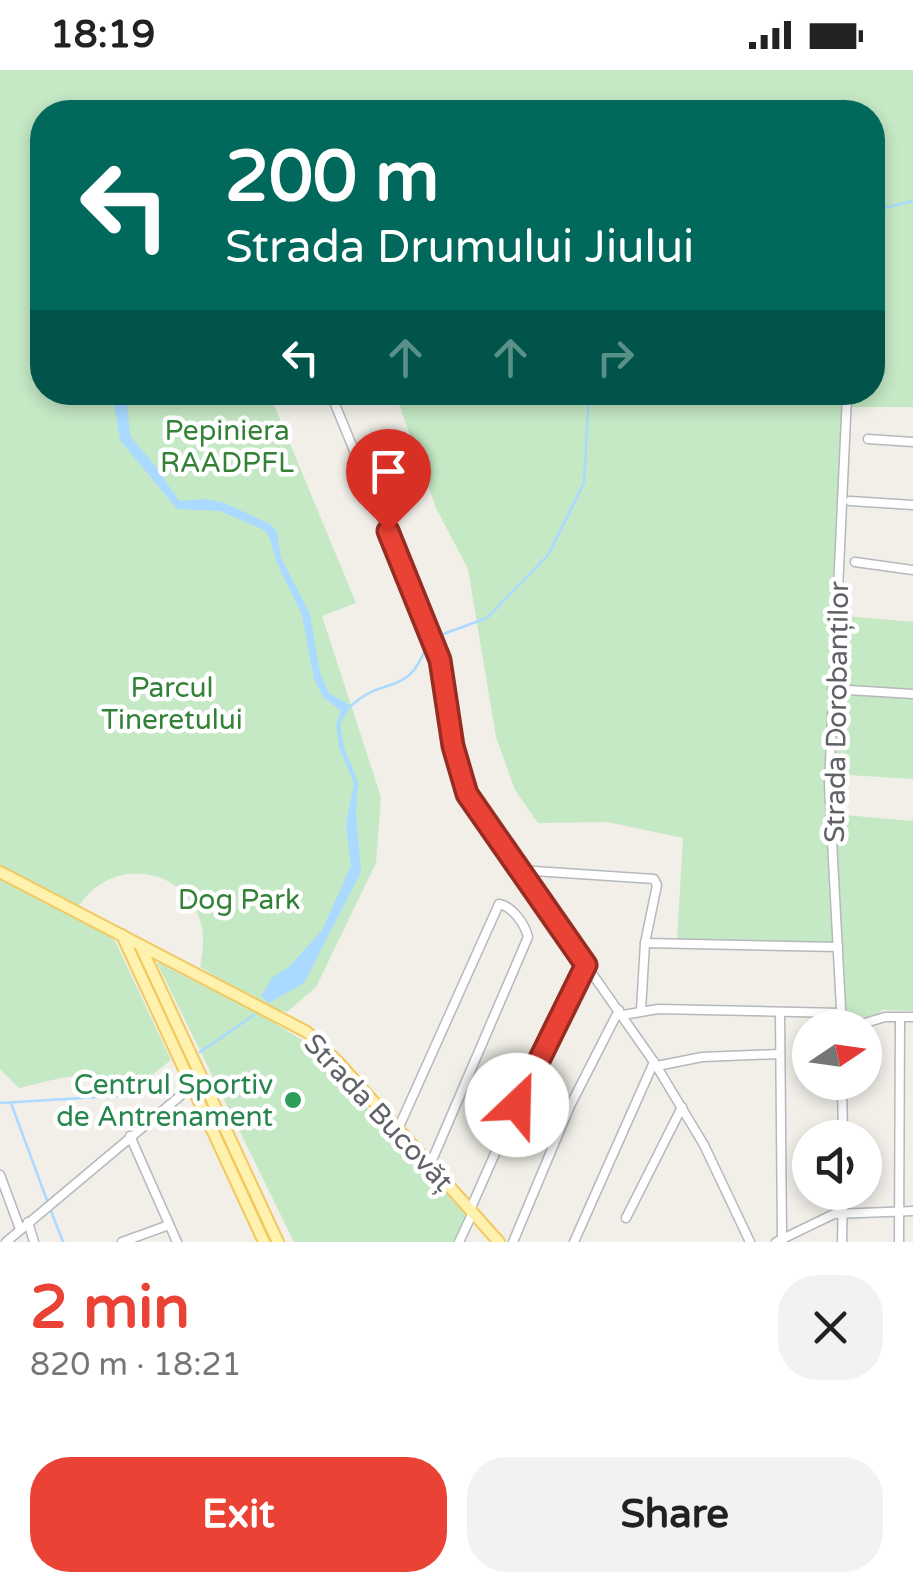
<!DOCTYPE html>
<html lang="en">
<head>
<meta charset="utf-8">
<style>
	body { margin:0; font-family:"Varela Round",sans-serif; background:#f2f2f2; color:#222; height:100vh; display:flex; flex-direction:column; font-size:38px; white-space:nowrap }
	* { box-sizing:border-box; margin:0 }
	p { font-size:32px; color:#767676 }
	.icon { flex:none; width:55px; height:55px; fill:none; stroke:currentColor; stroke-width:2; stroke-linecap:round; stroke-linejoin:round }
	.map { position:relative; height:1172px; overflow:hidden }
	.panel { display:flex; flex-direction:column; background:#fff; flex:1 }
	.panel>* { flex:none }
	.top-card { position:absolute; left:30px; top:30px; width:855px; height:305px; border-radius:40px; box-shadow:0 5px 15px #0003; background:#00695c; color:#fff; overflow:hidden }
	.needle { width:65px; rotate:77deg }
	.controls { position:absolute; left:792px; top:940px; display:grid; gap:20px }
	.controls a { display:grid; place-items:center; width:90px; height:90px; border-radius:50%; background:#fff; box-shadow:0 5px 15px #0003; font-size:50px }
	.pin { position:absolute; display:grid; place-items:center; width:85px; height:85px; color:#fff; margin:-102px -42px; border-radius:50% 50% 50% 0; rotate:-45deg; box-shadow:0 0 10px #0007 }
	.pin .icon { rotate:45deg }
	.me { position:absolute; width:110px; margin:-55px; rotate:24deg; stroke-linejoin:round; filter:drop-shadow(0 0 8px #0008) }
	.turn { display:flex; align-items:center; gap:35px; height:210px; padding:0 30px; font-size:45px }
	.turn .icon { width:130px; height:130px; stroke-width:2.5 }
	.turn b { display:block; font-size:70px; line-height:85px }
	.lanes { display:flex; align-items:center; height:95px; padding:0 30px; background:#0003; justify-content:center; gap:50px; direction:ltr }
	.lanes .off { opacity:.35 }
	.round { display:grid; place-items:center; flex:none; width:105px; height:105px; border-radius:40px; background:#f2f2f2 }
	.summary { display:flex; align-items:center; justify-content:space-between; height:170px; padding:0 30px }
	h1 { font-size:60px; font-weight:800; line-height:75px; color:#ea4335 }
	.action { display:flex; gap:20px; margin-top:auto; padding:20px 30px }
	.action a { flex:1; height:115px; border-radius:40px; background:#ea4335; color:#fff; font-size:40px; font-weight:800; line-height:115px; text-align:center }
	.action a+a { background:#f2f2f2; color:#222 }
	.status { display:flex; justify-content:space-between; align-items:center; height:70px; padding:0 50px; background:#fff; direction:ltr }
	.status svg { height:28px; fill:currentColor }
	.map>svg:first-child { display:block }
	.green { fill:#c5e8c5 }
	.water { fill:#aadaff }
	.lines { fill:none; stroke-linecap:round; stroke-linejoin:round }
	.stream { stroke:#aadaff; stroke-width:2.5 }
	.minor-casing { stroke:#b5b8bc; stroke-width:11 }
	.major-casing { stroke:#f2c960; stroke-width:14 }
	.minor { stroke:#fff; stroke-width:8 }
	.major { stroke:#fff2af; stroke-width:10 }
	.route-casing { stroke:#982c22; stroke-width:25 }
	.route { stroke:#ea4335; stroke-width:18 }
	.leisure-dot { fill:#2e9e5b; stroke:#fff; stroke-width:4 }
	.labels { text-anchor:middle; stroke-width:9; stroke-linejoin:round; paint-order:stroke }
	.park-label { font-size:28px; fill:#348238; stroke:#fff }
	.street-label { font-size:28px; fill:#5f6368; stroke:#fff }
	.leisure-label { font-size:28px; fill:#27864d; stroke:#fff; text-anchor:end }
</style>
</head>
<body>
<div class="status"><b>18:19</b><svg viewBox="0 0 49 12"><path d="M0 12V9h3v3zM5 12V6h3v6zM10 12V3h3v9zM15 12V0h3v12zM26 1h20v11H26zM47 4h2v5h-2z"/></svg></div>
<div class="map">
<svg width="913" height="1172" viewBox="0 0 913 1172">
	<rect width="100%" height="100%" fill="#f1efe8"/>
	<g class="green">
		<path d="M0 0H913V337H851L835 545 913 552V709L832 704 833 744 912 751 913 746V941L882 940 879 944 844 954 833 775 834 874 677 871 683 768 607 752 538 753 515 720 496 667 468 499 436 438 395 323 872 322V42H42V322L269 323 356 533 322 546 381 727 376 793 316 917 287 942C267 940 221 909 200 897 203 880 205 866 200 850 180 791 104 788 76 841L115 871 171 990 148 1008 127 1016C83 998 63 1008 19 1018L0 999Z"/>
		<polygon points="157,893 166,893 168,898 263,946 310,975 469,1148 458,1172 294,1172"/>
	</g>
	<polygon class="water" points="112,323 126,323 130,366 153,393 179,431 205,429 222,432 270,454 277,462 281,488 310,544 320,603 329,623 351,636 340,654 344,678 358,711 356,744 361,802 304,913 269,933 261,926 272,908 290,896 322,860 351,796 346,754 354,713 339,677 336,654 341,641 323,627 314,609 302,545 277,493 269,466 264,460 220,441 177,439 120,370"/>
	<g class="lines">
		<g class="stream">
			<polyline points="872,141 913,131"/>
			<polyline points="435,567 487,548 548,485 584,413 589,322"/>
			<path d="M351 636C386 603 408 630 428 572"/>
			<polyline points="200,982 254,945"/>
			<polyline points="0,1033 132,1025 171,1001"/>
			<polyline points="11,1033 48,1133"/>
			<polyline points="51,1141 63,1172"/>
		</g>
		<defs>
			<g id="minor">
				<polyline points="330,322 440,590 453,676 467,725 654,992 704,1075 750,1172"/>
				<polyline points="868,369 913,372"/>
				<polyline points="850,431 913,435"/>
				<polyline points="855,492 913,500"/>
				<polyline points="832,619 913,624"/>
				<polyline points="519,800 654,809 657,815 645,873 641,940"/>
				<polyline points="645,873 838,877"/>
				<polyline points="780,942 782,1169"/>
				<polyline points="623,945 658,939 840,943"/>
				<polyline points="842,958 829,714 847,326"/>
				<polyline points="849,958 885,947 913,947"/>
				<polyline points="657,996 702,987 779,984"/>
				<polyline points="842,1012 843,1068"/>
				<path d="M398 1059 499 834C512 836 525 854 528 867L430 1095"/>
				<polyline points="130,1066 177,1172"/>
				<polyline points="0,1105 20,1159"/>
				<polyline points="470,1140 532,1000 586,895"/>
				<polyline points="626,1148 682,1037"/>
				<polyline points="28,1152 34,1172"/>
				<polyline points="6,1172 192,1016"/>
				<polyline points="122,1172 169,1155"/>
				<polyline points="459,1172 473,1142"/>
				<polyline points="513,1172 570,1036 619,940"/>
				<polyline points="574,1172 654,992"/>
				<polyline points="776,1172 834,1144 913,1141"/>
				<polyline points="842,1172 843,1122"/>
				<polyline points="899,1172 900,947"/>
			</g>
			<g id="major">
				<polyline points="0,802 307,962 338,992 499,1172"/>
				<polyline points="122,865 264,1172"/>
				<polyline points="140,875 278,1172"/>
			</g>
		</defs>
		<use href="#minor" class="minor-casing"/>
		<use href="#major" class="major-casing"/>
		<use href="#minor" class="minor"/>
		<use href="#major" class="major"/>
	</g>
	<g class="lines">
		<defs>
			<polyline id="route" points="388,461 440,590 453,676 467,724 586,895 517,1035"/>
		</defs>
		<use href="#route" class="route-casing"/>
		<use href="#route" class="route"/>
	</g>
	<circle class="leisure-dot" cx="293" cy="1030" r="10"/>
	<g class="labels">
		<g class="park-label">
			<text x="227" y="370">Pepiniera<tspan x="227" dy="32">RAADPFL</tspan></text>
			<text x="172" y="627">Parcul<tspan x="172" dy="32">Tineretului</tspan></text>
			<text x="239" y="839">Dog Park</text>
		</g>
		<g class="street-label">
			<text transform="translate(836 642) rotate(-89)" y="10">Strada Dorobanților</text>
			<text transform="translate(379 1042) rotate(47)" y="10">Strada Bucovăț</text>
		</g>
		<g class="leisure-label">
			<text x="273" y="1024">Centrul Sportiv<tspan x="273" dy="32">de Antrenament</tspan></text>
		</g>
	</g>
</svg>
<div class="controls">
<a><svg class="needle" viewBox="-14 -14 28 28"><path d="M0-13l5 13h-10z" fill="#e53935"/><path d="M0 13l5-13h-10z" fill="#767676"/></svg></a>
<a><svg class="icon" aria-label="sound" viewBox="0 0 24 24"><path d="M4 9h4l5-4v14l-5-4H4zM17 9q2 3 0 6"/></svg></a>
</div>
<div class="pin" style="left:388px;top:461px;background:#d93025"><svg class="icon" aria-label="arrive" viewBox="0 0 24 24"><path d="M6 21V4h12l-3 4 3 4H6"/></svg></div>
<svg class="me" style="left:517px;top:1035px" viewBox="-20 -20 40 40"><circle r="19" fill="#fff"/><path d="M0-13L10 11 0 6-10 11z" fill="#ea4335"/></svg>
<div class="top-card">
<div class="turn"><svg class="icon" aria-label="left" viewBox="0 0 24 24"><path d="M17 20v-9H6M10 6l-5 5 5 5"/></svg><div><b>200 m</b>Strada Drumului Jiului</div></div>
<div class="lanes"><svg class="icon" aria-label="left" viewBox="0 0 24 24"><path d="M17 20v-9H6M10 6l-5 5 5 5"/></svg><svg class="icon off" aria-label="ahead" viewBox="0 0 24 24"><path d="M12 20V5M6 11l6-6 6 6"/></svg><svg class="icon off" aria-label="ahead" viewBox="0 0 24 24"><path d="M12 20V5M6 11l6-6 6 6"/></svg><svg class="icon off" aria-label="right" viewBox="0 0 24 24"><path d="M7 20v-9h11M14 6l5 5-5 5"/></svg></div>
</div>
</div>
<section class="panel">
<div class="summary"><div><h1>2 min</h1><p>820 m · 18:21</p></div><a class="round"><svg class="icon" aria-label="close" viewBox="0 0 24 24"><path d="M6 6l12 12M18 6L6 18"/></svg></a></div>
<div class="action"><a>Exit</a><a>Share</a></div>
</section>
</body>
</html>
